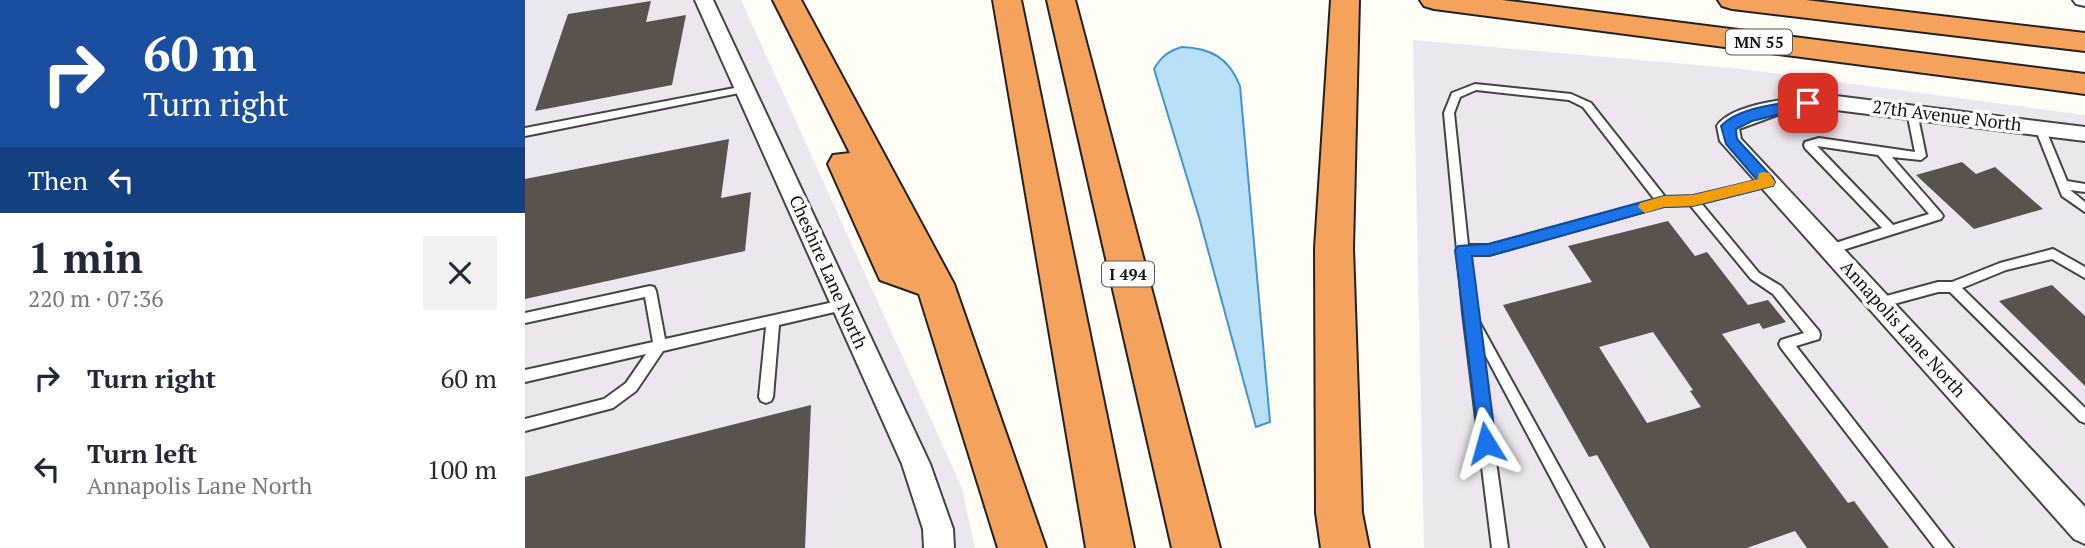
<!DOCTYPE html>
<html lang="en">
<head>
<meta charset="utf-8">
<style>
	body { margin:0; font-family:"PT Serif",serif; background:#f2f2f3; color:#1f2937; height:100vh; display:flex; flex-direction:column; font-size:26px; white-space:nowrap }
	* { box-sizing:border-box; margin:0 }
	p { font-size:23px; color:#747a83 }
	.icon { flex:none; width:38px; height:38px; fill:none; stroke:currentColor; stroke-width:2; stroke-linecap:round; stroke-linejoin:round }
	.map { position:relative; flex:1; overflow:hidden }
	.drawer { display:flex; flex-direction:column; background:#fff; width:525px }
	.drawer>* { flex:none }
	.top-card { background:#1a4fa0; color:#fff; overflow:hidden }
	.pin { position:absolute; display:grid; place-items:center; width:60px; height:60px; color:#fff; margin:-30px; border-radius:14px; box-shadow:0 4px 10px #0006 }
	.me { position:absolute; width:77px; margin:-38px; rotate:352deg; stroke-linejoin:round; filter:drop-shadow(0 0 5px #0008) }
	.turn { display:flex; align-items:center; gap:24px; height:147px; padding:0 28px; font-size:32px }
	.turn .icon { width:91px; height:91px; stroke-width:2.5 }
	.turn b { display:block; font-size:49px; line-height:60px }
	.then { display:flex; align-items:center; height:66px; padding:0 28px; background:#0003; gap:14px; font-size:26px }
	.round { display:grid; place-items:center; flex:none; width:74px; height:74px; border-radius:0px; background:#f2f2f3 }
	.head { display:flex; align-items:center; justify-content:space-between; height:119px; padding:0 28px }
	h1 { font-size:42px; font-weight:700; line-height:52px }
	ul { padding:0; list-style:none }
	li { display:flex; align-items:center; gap:21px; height:91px; padding:0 28px }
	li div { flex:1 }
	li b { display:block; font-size:26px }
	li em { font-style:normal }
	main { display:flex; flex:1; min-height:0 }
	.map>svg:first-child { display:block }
	.industrial { fill:#eee6ef }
	.water { fill:#b9e0f7; stroke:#3f96cf; stroke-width:2 }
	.building { fill:#5a524d; fill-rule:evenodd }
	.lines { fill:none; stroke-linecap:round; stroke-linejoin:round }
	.lane-casing { stroke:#444; stroke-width:4 }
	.street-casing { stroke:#444; stroke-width:4 }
	.highway-casing { stroke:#222; stroke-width:4 }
	.lane { fill:#fff; fill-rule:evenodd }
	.street { fill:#fff; fill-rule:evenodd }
	.highway { fill:#f5a25d; fill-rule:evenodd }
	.route { fill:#1a73e8; stroke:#114b97; stroke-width:2 }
	.slow { fill:#f59e0b }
	.labels { text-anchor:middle; stroke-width:7; stroke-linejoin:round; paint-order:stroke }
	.shield { fill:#fff; stroke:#585858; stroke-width:2 }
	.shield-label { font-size:16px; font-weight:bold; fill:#111 }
	.street-label { font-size:18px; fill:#111; stroke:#fff }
</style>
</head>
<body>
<main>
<section class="drawer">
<div class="top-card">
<div class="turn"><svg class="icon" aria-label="right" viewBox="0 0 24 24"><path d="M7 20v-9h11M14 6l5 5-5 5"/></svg><div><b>60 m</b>Turn right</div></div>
<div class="then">Then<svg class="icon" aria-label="left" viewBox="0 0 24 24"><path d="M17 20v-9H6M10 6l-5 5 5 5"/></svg></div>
</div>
<div class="head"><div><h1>1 min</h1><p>220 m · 07:36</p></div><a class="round"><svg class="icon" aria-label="close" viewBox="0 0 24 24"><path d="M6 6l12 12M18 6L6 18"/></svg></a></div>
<ul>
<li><svg class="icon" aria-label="right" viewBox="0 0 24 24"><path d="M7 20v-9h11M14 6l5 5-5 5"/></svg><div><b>Turn right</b></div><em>60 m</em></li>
<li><svg class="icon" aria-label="left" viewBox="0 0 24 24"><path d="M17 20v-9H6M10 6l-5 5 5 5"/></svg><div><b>Turn left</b><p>Annapolis Lane North</p></div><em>100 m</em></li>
</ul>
</section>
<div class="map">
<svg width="1560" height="548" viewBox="0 0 1560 548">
	<rect width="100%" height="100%" fill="#fffdf5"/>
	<g class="industrial">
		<polygon points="0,0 216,0 437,488 450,548 0,548"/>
		<polygon points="888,40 1217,69 1560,115 1560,548 899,548"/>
	</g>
	<path class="water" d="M657 47C686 48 704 58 715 86L745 422 731 427 674 217 629 69C636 57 643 51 657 47Z"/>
	<g class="building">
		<polygon points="126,1 121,22 161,15 147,85 10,111 43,14"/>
		<polygon points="204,139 196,198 226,192 220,251 0,299 0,179"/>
		<polygon points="1437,162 1451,174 1470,167 1518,209 1449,229 1391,175"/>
		<path d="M1143 221 1170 256 1182 252 1223 305 1243 300 1261 322 1238 329 1234 323 1197 334 1323 503 1329 501 1364 548H1282L1270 531 1222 548H1125L1072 455 1064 457 978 305 1067 282 1043 246ZM1128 332 1168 390 1165 391 1176 407 1122 423 1074 347Z"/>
		<polygon points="1527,285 1560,316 1560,386 1474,301"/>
		<polygon points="286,405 280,548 0,548 0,477"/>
	</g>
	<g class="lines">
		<defs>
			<g id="lane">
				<path d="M950 84 1046 94 1066 103 1141 198 1168 197 1243 178 1247 179 1249 182 1247 185 1176 203 1234 273 1256 286 1294 331 1295 335 1294 339 1271 346 1428 548H1410L1256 348 1254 344 1256 340 1279 333 1248 294 1226 279 1165 205 1138 206 964 255H944L951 316 1079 548H1063L955 345 983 548H967L938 313 919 113 927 93ZM951 90 1044 100 1058 107 1130 200 964 245H943L929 113 935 97Z"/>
				<polygon points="220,86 225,89 224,91 0,136 0,128"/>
				<path d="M1387 109 1392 112 1401 156 1396 160 1367 157 1416 213 1418 216 1416 219 1305 254 1301 252 1299 249 1301 246 1357 228 1280 148 1279 145 1280 142 1294 138 1390 152 1382 112ZM1292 146 1353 155 1404 214 1368 225Z"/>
				<polygon points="1515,124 1520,128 1542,181 1560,184 1560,192 1545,190 1560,202 1560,212 1537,196 1510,128"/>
				<polygon points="1528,249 1560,267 1560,278 1527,259 1481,270 1437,288 1560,408 1560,423 1555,421 1425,292 1413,292 1354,308 1350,307 1348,303 1350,299 1354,298 1413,282 1427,282 1475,263"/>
				<polygon points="125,286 129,287 131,291 140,339 318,300 322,301 324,305 322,309 318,310 254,325 248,397 246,401 241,403 236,401 234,397 241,327 138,351 111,391 88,408 0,431 0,419 79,399 101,383 121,354 0,382 0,370 128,342 120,297 0,323 0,313"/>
			</g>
			<g id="street">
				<polygon points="170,0 188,0 405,464 428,529 429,548 399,548 398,529 377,464"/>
				<polygon points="1548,0 1560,0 1560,6 1551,4"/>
				<path d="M1303 95 1560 127V141L1303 109 1252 115 1214 129 1216 139 1560 507V544L1549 539 1195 141 1192 126C1207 102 1277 97 1303 95Z"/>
			</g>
			<g id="highway">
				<polygon points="248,0 276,0 429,284 521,548 473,548 394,294 355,280 350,269 303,164 308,155 325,153"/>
				<polygon points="468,0 496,0 609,548 561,548"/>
				<polygon points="522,0 550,0 695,548 647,548"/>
				<polygon points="806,0 834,0 828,248 837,513 844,548 796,548 791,513 790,248"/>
				<polygon points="895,0 977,0 1560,74 1560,94 909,9 899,6"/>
				<polygon points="1193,0 1281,0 1560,33 1560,51 1207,9 1197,6"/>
			</g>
		</defs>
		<use href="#lane" class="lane-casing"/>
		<use href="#street" class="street-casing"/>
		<use href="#highway" class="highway-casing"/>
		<use href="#lane" class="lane"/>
		<use href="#street" class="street"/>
		<use href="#highway" class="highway"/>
	</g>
	<path class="route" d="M1283 99 1288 100V106L1227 121 1211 129 1212 139 1248 178 1250 182 1248 186 1168 206 1139 207 964 256H947L971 443 968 449 961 452 955 449 930 250 933 246 964 244 1139 196 1168 195 1232 180 1201 144 1196 126C1214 106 1258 104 1283 99Z"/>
	<polygon class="slow" points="1239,172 1244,173 1250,182 1248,186 1168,206 1139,207 1120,213 1113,207 1115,203 1139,196 1168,195 1233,179 1234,173"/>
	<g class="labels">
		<g class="shield">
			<rect x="1201" y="29.5" width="66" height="25" rx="5"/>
			<rect x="577" y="261.5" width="52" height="25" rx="5"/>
		</g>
		<g class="shield-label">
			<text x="1234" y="48">MN 55</text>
			<text x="603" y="280">I 494</text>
		</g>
		<g class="street-label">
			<text transform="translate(1422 116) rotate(7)" y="6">27th Avenue North</text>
			<text transform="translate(303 272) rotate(66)" y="6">Cheshire Lane North</text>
			<text transform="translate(1378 329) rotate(48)" y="6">Annapolis Lane North</text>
		</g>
	</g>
</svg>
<div class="pin" style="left:1283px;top:103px;background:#d93025"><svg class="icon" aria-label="arrive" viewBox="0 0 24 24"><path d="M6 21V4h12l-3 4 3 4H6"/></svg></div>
<svg class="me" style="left:961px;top:443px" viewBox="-20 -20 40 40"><path d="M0-17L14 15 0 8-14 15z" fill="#1a73e8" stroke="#fff" stroke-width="4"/></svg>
</div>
</main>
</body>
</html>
